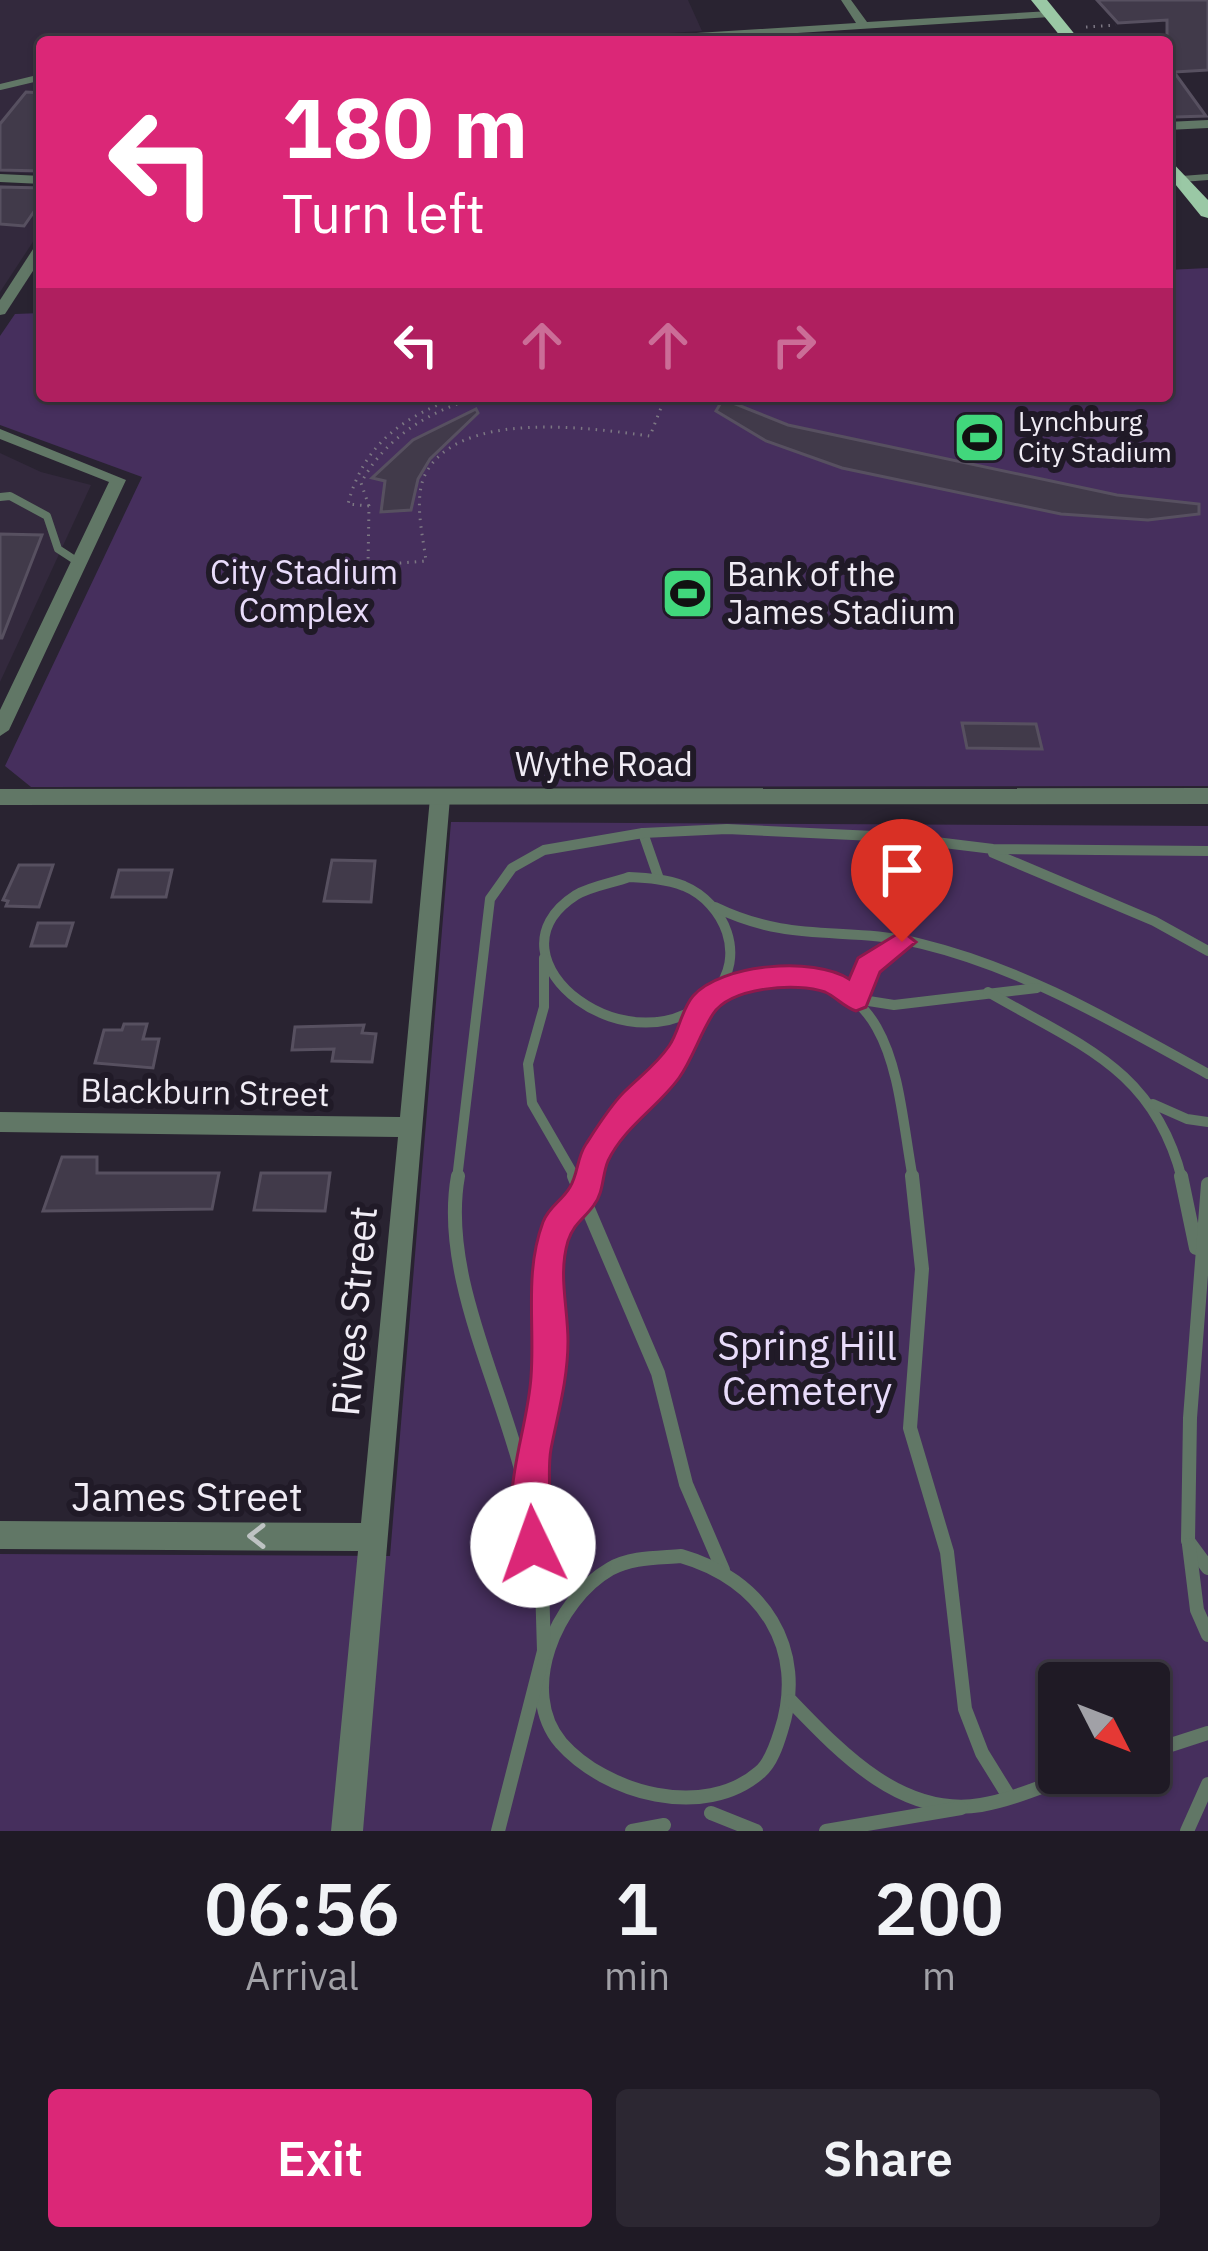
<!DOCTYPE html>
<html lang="en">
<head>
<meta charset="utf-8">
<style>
	body { margin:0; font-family:"IBM Plex Sans",sans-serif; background:#2c2732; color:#f1f3f6; height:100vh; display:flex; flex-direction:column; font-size:45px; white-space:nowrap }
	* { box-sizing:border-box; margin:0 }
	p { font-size:39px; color:#a1a1a7 }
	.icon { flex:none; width:66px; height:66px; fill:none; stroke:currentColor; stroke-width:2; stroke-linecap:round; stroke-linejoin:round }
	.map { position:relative; height:1831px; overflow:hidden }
	.panel { display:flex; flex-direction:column; background:#1f1a25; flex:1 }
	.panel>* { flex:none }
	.guide { position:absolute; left:36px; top:36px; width:1137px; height:366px; border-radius:12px; box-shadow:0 3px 9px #0004,0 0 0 3px #3c3842; background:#db2777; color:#fff; overflow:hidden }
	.needle { width:78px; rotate:132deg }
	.buttons { position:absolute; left:1038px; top:1662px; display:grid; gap:24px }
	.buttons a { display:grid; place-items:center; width:132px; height:132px; border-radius:12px; background:#1f1a25; box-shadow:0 3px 9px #0004,0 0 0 3px #3c3842; font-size:60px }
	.pin { position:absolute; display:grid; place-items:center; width:102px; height:102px; color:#fff; margin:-123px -51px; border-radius:50% 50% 50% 0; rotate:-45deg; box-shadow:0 0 12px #0007 }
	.pin .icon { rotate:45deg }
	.me { position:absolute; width:132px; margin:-66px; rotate:357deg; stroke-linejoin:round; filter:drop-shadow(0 0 9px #0008) }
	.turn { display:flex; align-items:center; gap:42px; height:252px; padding:0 48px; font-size:54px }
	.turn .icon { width:156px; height:156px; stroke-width:2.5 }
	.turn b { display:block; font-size:84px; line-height:102px }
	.lanes { display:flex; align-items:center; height:114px; padding:0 48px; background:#0003; justify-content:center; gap:60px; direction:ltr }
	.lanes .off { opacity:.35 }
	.eta { display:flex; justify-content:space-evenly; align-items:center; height:204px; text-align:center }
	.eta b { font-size:72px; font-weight:600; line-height:84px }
	.cta { display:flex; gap:24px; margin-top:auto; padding:24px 48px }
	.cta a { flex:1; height:138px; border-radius:12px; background:#db2777; color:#fff; font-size:48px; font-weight:600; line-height:138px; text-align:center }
	.cta a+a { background:#2c2732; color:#f1f3f6 }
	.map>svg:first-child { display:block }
	.built { fill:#33293d }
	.green { fill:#462f5d; fill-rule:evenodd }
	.building { fill:#413a4a; stroke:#575060; stroke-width:3 }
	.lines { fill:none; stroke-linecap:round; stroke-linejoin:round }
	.path { stroke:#7c7783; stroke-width:3; stroke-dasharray:1.5 6; stroke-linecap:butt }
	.service-far3 { stroke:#617766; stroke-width:6 }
	.service-far2 { stroke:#617766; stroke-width:8 }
	.service-far1 { stroke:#617766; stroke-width:10 }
	.service { stroke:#617766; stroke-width:14 }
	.minor { fill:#617766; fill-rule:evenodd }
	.tertiary { fill:#617766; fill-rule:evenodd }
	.primary { fill:#9ac8a5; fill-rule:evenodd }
	.oneway { stroke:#bec3c3 }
	.route { fill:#db2777; stroke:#8e194d; stroke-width:3 }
	.labels { text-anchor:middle; stroke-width:12; stroke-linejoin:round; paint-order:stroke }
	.far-poi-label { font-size:27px; fill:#f0ecf5; stroke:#201a27; text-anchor:start }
	.park-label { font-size:33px; fill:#e9dcfb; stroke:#201a27 }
	.poi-label { font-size:33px; fill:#f0ecf5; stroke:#201a27; text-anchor:start }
	.street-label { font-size:33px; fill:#f0ecf5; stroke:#201a27 }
	.near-street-label { font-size:39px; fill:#f0ecf5; stroke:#201a27 }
	.near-park-label { font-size:39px; fill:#e9dcfb; stroke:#201a27 }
</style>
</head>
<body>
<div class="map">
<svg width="1208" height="1831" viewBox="0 0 1208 1831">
	<rect width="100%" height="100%" fill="#292331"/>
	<g class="built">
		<polygon points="0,0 688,0 702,31 522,42 42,42 42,174 0,172"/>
		<polygon points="0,185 42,187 42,228 0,292"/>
		<polygon points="0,453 41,472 91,485 0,682"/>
	</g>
	<g class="green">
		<polygon points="1208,268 1208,786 31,787 5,766 142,477 0,425 0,336 15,314 42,313 42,396 1167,396 1167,270"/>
		<path d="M451 822 1208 826V1831H0V1554L390 1556ZM1059 1683H1149V1773H1059Z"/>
	</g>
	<g class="building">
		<polygon points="1097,0 1208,0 1208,70 1174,72 1206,116 1175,117 1167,108 1167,20 1118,23"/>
		<polygon points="26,92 42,93 42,171 0,170 0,124"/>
		<polygon points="0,187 42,188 42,200 24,226 0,224"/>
		<polygon points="723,399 788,425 1117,495 1199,504 1199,514 1148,520 1061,514 842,468 766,441 716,411"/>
		<polygon points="476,409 478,413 430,459 418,479 411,510 381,512 385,481 372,478 413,440"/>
		<polygon points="0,534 42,535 2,638 0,638"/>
		<polygon points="962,723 1036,724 1042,749 967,748"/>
		<polygon points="332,860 375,861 371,902 324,901"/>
		<polygon points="19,865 53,865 39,907 6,906 8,901 3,900"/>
		<polygon points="119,870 172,870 166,897 112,897"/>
		<polygon points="38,923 73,923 66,946 31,946"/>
		<polygon points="124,1024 147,1024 143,1039 159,1039 153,1068 95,1063 104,1030 122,1030"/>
		<polygon points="364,1025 362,1033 376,1034 372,1062 332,1061 334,1049 292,1050 295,1027"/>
		<polygon points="62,1157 97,1157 97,1173 219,1173 212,1209 43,1211"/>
		<polygon points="261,1173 330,1173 325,1211 254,1210"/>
	</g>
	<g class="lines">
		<g class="path">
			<polyline points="1086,27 1116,25"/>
			<path d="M369 506 348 504C364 443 403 417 460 396"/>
			<path d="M368 566 369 506 361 483C386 436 432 409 483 396"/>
			<path d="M325 569 426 561C423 536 414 502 424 477 455 408 590 428 650 436L664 400 633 396"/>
		</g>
		<g class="service-far3">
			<polyline points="0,87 42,77"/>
			<polyline points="1182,179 1208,177"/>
		</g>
		<polyline class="service-far2" points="0,497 10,496 47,516 58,549 78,562"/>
		<g class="service-far1">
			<polyline points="643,833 659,879"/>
			<polyline points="993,853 1154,921 1208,951"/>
			<path d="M629 877C648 878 666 879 684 886 725 903 747 957 715 992 636 1079 476 959 576 895 591 886 613 883 629 877Z"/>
			<path d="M715 907C794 945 845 925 922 944 1025 969 1117 1024 1208 1074"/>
			<polyline points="899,943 868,966 856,999 894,1005 1037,988"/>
			<polyline points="544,958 544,1007 528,1064 532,1103 576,1179"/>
			<path d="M988 992C1079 1045 1154 1068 1182 1179"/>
			<polyline points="1153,1104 1187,1119 1208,1122"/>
			<polyline points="457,1179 490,899 512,868 544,850 643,833 727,829 895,837 993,849 1208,851"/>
			<path d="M588 1179C601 1128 644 1093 678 1054 691 1040 692 1020 703 1006 716 988 756 976 778 976 899 976 896 1088 913 1179"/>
		</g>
		<g class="service">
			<path d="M458 1176C440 1275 503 1388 525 1485"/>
			<polyline points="574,1176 658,1373 686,1484 723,1570"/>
			<polyline points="912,1176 922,1269 910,1428 947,1552 965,1709 982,1753 1008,1795"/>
			<polyline points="1181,1176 1196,1248"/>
			<polyline points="1208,1184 1190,1418 1188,1541 1208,1568"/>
			<polyline points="1189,1545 1197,1610 1208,1635"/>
			<path d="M681 1556C762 1579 808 1648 781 1731 777 1744 771 1763 760 1772 704 1821 605 1793 561 1743 517 1691 556 1600 610 1569 631 1557 657 1558 681 1556Z"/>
			<path d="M791 1701C841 1753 902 1818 981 1805 1015 1799 1047 1784 1080 1773"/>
			<polyline points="1149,1752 1208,1733"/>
			<polyline points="711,1813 756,1831"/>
			<polyline points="498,1831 544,1651 542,1584 529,1500 533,1452 547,1394 550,1247 560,1217 584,1194 589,1176"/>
			<polyline points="632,1831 664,1825"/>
			<polyline points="826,1831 961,1808"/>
			<polyline points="1187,1831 1208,1784"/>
		</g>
		<g class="minor">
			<polygon points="841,0 851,0 867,22 1050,11 1055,14 1050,17 655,42 595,42 601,39 856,23"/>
			<polygon points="1208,120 1208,128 1167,130 1167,122"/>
			<polygon points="0,174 42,176 42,184 0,182"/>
			<polygon points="42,242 42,257 5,314 0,315 0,300 37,243"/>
			<polygon points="0,429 126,480 9,730 0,736 0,710 109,482 0,439"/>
			<polygon points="440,791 450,798 363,1831 331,1831 358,1551 0,1549 0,1521 361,1523 398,1137 0,1132 0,1112 400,1117 430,798"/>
		</g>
		<polygon class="tertiary" points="1208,788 1208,804 0,805 0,789"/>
		<g class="primary">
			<polygon points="1031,0 1047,0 1081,42 1065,42"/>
			<polygon points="1167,157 1208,200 1208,218 1201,216 1167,174"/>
		</g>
	</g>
	<defs><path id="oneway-chevron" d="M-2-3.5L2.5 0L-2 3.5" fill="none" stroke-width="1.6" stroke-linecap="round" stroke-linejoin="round" transform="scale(3)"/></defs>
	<use class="oneway" href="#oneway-chevron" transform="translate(257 1536) rotate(-180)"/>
	<path class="route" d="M902 931 916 942 880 972 866 1007 856 1011C844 1007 836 997 825 992 797 982 731 987 713 1014 700 1034 693 1058 679 1078 658 1107 624 1127 608 1161 602 1175 604 1192 594 1205 584 1219 574 1223 568 1241 558 1275 568 1307 568 1341 568 1379 558 1413 551 1449 545 1482 557 1533 546 1558L533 1563 521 1558C496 1497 527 1437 531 1377 535 1324 524 1273 543 1222 549 1206 562 1201 570 1187 578 1174 577 1157 586 1144 597 1127 610 1106 624 1092 640 1076 656 1065 669 1046 679 1032 681 1010 693 996 721 964 814 956 849 979L858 958Z"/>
	<defs>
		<symbol id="stadium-square" viewBox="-11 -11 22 22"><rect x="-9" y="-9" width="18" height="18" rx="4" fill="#41d77c" stroke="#201a27"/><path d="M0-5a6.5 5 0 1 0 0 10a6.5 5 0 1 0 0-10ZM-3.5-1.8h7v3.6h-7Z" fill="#111"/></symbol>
	</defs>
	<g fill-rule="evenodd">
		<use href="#stadium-square" x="950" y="408" width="59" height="59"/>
		<use href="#stadium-square" x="658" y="564" width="59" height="59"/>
	</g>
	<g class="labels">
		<g class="far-poi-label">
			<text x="1018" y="431">Lynchburg<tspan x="1018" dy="31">City Stadium</tspan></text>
		</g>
		<g class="park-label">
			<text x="304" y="584">City Stadium<tspan x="304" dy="38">Complex</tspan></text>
		</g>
		<g class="poi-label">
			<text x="727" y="586">Bank of the<tspan x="727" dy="38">James Stadium</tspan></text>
		</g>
		<g class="street-label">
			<text x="604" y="776">Wythe Road</text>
			<text transform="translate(205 1092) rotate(1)" y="12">Blackburn Street</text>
		</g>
		<g class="near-street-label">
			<text transform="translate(354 1311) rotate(-85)" y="14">Rives Street</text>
			<text x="187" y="1511">James Street</text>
		</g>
		<g class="near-park-label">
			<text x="807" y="1360">Spring Hill<tspan x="807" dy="45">Cemetery</tspan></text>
		</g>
	</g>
</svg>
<div class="buttons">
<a><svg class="needle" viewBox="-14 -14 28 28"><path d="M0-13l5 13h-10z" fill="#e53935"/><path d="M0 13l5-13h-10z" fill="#a1a1a7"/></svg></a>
</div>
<div class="pin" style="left:902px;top:942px;background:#d93025"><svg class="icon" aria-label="arrive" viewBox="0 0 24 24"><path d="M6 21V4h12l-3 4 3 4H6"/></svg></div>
<svg class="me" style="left:533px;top:1545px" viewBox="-20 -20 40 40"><circle r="19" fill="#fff"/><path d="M0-13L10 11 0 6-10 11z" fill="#db2777"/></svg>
<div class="guide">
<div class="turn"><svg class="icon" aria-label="left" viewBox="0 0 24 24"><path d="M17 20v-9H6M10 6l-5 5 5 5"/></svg><div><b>180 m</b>Turn left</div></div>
<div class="lanes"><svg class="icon" aria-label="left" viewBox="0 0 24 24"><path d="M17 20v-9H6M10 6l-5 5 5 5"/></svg><svg class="icon off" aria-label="ahead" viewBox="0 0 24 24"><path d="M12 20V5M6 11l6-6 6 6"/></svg><svg class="icon off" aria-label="ahead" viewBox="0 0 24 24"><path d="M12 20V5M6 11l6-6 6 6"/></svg><svg class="icon off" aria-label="right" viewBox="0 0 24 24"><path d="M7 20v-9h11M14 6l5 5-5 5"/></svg></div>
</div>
</div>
<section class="panel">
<div class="eta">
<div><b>06:56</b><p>Arrival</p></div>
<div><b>1</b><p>min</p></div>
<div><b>200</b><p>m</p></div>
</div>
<div class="cta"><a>Exit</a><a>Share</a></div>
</section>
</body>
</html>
